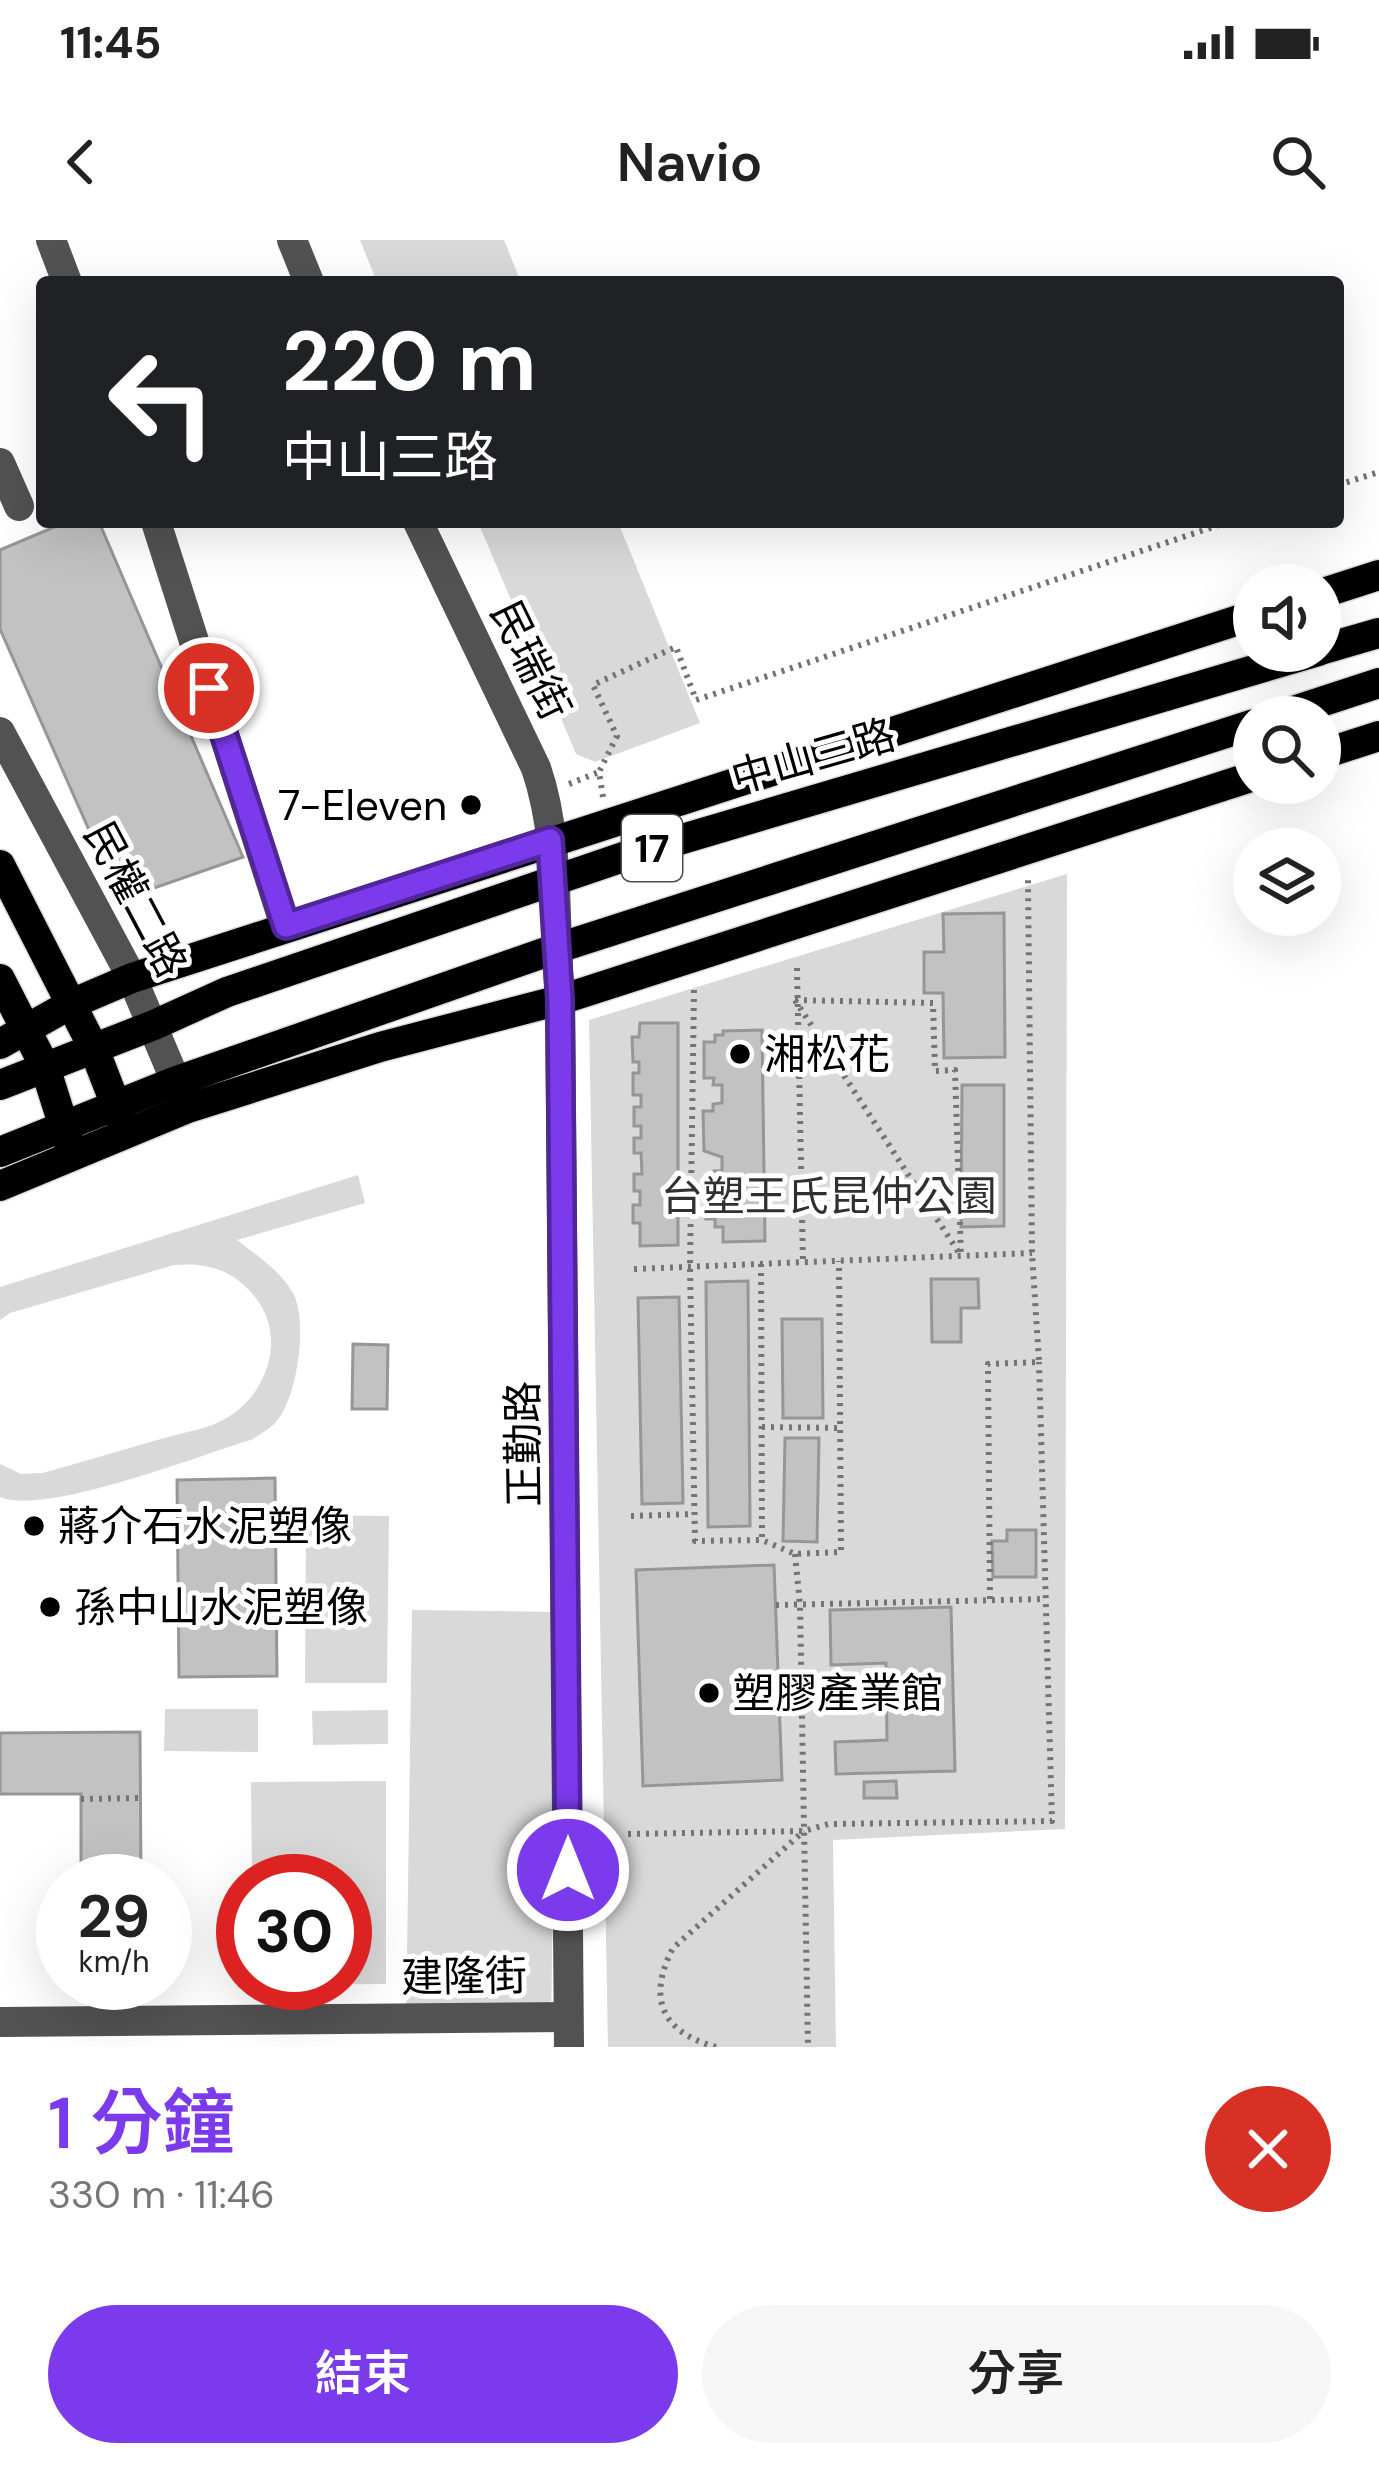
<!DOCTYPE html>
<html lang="zh-TW">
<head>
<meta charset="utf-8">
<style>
	body { margin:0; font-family:"DM Sans","Noto Sans TC",sans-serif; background:#f6f6f6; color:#222; height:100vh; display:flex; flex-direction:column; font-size:45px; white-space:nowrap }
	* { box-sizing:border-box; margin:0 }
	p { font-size:39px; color:#767676 }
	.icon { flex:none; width:66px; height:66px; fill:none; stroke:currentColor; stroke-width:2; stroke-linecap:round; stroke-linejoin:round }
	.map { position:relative; height:1807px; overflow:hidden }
	.side { display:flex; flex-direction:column; background:#fff; flex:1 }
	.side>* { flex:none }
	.top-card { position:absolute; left:36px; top:36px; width:1308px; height:252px; border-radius:12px; box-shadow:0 12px 48px #0002; background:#202124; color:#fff; overflow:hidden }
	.tools { position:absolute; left:1233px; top:324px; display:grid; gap:24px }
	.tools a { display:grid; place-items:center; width:108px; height:108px; border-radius:50%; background:#fff; box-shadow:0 12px 48px #0002; font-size:60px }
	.speed { position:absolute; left:36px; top:1614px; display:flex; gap:24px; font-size:60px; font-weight:700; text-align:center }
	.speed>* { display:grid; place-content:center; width:156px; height:156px; border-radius:50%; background:#fff; box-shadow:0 12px 48px #0002; line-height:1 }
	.speed small { font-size:30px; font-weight:400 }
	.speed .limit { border:18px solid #d22; background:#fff; color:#111 }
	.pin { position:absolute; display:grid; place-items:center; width:102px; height:102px; color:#fff; margin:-51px; border:6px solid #fff; border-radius:50%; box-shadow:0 3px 12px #0007 }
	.me { position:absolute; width:132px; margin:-66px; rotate:0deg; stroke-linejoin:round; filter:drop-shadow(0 0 9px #0008) }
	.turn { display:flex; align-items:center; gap:42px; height:252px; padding:0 48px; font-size:54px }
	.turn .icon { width:156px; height:156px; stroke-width:2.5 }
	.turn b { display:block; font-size:84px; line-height:102px }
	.round { display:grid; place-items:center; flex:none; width:126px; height:126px; border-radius:63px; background:#f6f6f6 }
	.head { display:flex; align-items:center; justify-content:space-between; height:204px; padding:0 48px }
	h1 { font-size:72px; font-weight:600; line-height:90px; color:#7c3aed }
	.primary-button { display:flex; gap:24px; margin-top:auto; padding:24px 48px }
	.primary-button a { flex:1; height:138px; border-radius:72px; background:#7c3aed; color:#fff; font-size:48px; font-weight:600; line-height:138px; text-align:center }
	.primary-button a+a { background:#f6f6f6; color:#222 }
	.status { display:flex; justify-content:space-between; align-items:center; height:84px; padding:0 60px; background:#fff; direction:ltr }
	.status svg { height:33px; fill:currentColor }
	header { display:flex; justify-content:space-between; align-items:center; height:156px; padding:0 48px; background:#fff; font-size:54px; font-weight:600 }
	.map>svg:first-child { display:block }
	.green { fill:#d9d9d9 }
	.building { fill:#c2c2c2; stroke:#969696; stroke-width:3 }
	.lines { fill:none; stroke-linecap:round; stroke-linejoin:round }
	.major-casing { stroke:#dbdbdb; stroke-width:33 }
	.path { stroke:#747474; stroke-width:6; stroke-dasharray:3 6; stroke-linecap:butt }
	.minor { stroke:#525252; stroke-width:30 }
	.major { stroke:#000; stroke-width:30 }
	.route-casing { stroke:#51269a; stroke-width:30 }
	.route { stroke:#7c3aed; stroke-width:21 }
	.poi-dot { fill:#000; stroke:#fff; stroke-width:4.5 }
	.labels { text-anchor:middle; stroke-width:10; stroke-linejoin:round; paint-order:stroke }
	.shield { fill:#fff; stroke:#4c4c4c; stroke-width:3 }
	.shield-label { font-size:39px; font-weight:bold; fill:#000 }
	.street-label { font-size:42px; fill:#000; stroke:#fff }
	.poi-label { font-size:42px; fill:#000; stroke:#fff; text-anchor:start }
	.park-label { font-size:42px; fill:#303030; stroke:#fff }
</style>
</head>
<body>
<div class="status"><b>11:45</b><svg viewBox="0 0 49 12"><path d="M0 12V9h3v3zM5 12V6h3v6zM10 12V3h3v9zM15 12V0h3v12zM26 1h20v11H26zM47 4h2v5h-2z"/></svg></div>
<header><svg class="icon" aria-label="back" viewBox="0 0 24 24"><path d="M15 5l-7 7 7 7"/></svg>Navio<svg class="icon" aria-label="search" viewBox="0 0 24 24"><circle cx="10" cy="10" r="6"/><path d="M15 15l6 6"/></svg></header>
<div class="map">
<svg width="1379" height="1807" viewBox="0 0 1379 1807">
	<rect width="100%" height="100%" fill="#fff"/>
	<g class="green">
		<polygon points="360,0 504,0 521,42 377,42"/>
		<polygon points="478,282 618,282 700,483 595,522 576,514"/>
		<polygon points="1067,634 1065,1589 833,1600 836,1807 608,1807 589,780"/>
		<path d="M358 935 365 963 237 1000C257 1016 280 1030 293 1053 308 1081 298 1157 276 1182 271 1188 260 1194 253 1199 201 1215 45 1276 0 1257V1224L21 1234 43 1233C85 1221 126 1209 168 1197 185 1192 206 1189 221 1181 267 1158 288 1098 255 1057 234 1030 207 1022 174 1025L10 1073 0 1080V1047Z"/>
		<polygon points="306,1275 389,1276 387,1443 305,1443"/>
		<polygon points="412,1370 557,1372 551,1789 406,1787"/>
		<polygon points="165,1469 258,1469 258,1512 164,1511"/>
		<polygon points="388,1470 388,1504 313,1505 312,1471"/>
		<polygon points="386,1541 386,1744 253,1745 345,1743 345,1641 252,1641 251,1542"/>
	</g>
	<g class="building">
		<polygon points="66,282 99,282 243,617 120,660 0,389 0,310"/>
		<polygon points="1004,673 1005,817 944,818 943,753 924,753 924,712 944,712 943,674"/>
		<polygon points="640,783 678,783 678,1005 640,1006 640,983 633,983 633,965 640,965 640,951 634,951 634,934 642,934 641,913 634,913 634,898 641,898 641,886 634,886 634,867 641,867 641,855 633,855 633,833 639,833 639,822 633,822 632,797 639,797"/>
		<polygon points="762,790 765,1001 723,1002 723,987 715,987 715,979 706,979 705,940 714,940 714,931 722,931 722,917 704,911 703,871 713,871 713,864 722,863 722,845 713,845 714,838 704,838 704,802 715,802 715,795 723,795 723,791"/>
		<polygon points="962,845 1004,845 1004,986 961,987"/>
		<polygon points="931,1039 978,1039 979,1068 961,1068 961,1102 932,1102"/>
		<polygon points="748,1041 750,1286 708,1287 706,1042"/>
		<polygon points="679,1057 683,1263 642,1264 638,1058"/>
		<polygon points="782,1079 822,1079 823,1178 783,1178"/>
		<polygon points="353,1104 388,1105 387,1169 352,1169"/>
		<polygon points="785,1198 819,1198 817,1302 783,1301"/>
		<polygon points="275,1238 277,1436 179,1437 177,1240"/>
		<polygon points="1007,1290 1036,1290 1036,1337 993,1337 992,1301 1007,1301"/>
		<polygon points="774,1325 782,1540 643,1546 636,1330"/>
		<polygon points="951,1367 955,1531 836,1534 835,1502 887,1500 886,1423 831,1425 830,1370"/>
		<polygon points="140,1492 141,1641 81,1641 81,1554 0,1554 0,1493"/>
		<polygon points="896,1541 897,1558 864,1558 864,1542"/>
	</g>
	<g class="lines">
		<defs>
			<g id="major">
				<polyline points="1320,354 1379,335"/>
				<polyline points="1320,410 1379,393"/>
				<polyline points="1275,477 1379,443"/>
				<polyline points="1320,515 1379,496"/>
				<polyline points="0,625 94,809 122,881"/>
				<polyline points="0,739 45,827 69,903"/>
				<polyline points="0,804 71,764 132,738 1254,375"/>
				<polyline points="0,845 154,785 227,752 635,613 1318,411"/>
				<polyline points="0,912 174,842 555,709 1254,484"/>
				<polyline points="0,946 188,868 380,807 560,760 1254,536"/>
			</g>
		</defs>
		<use href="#major" class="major-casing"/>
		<g class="path">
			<polyline points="1338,245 1379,232"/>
			<polyline points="569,544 599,532"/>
			<polyline points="603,557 599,532 617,496 593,445 676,407 696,460 1228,282"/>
			<polyline points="797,728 803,1022"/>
			<polyline points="694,750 690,1026 695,1301 762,1300 795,1314 841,1312 839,1021"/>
			<polyline points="795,760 933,763 935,831 955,830 961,1016"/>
			<polyline points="795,760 959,1013"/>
			<polyline points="761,1024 762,1300"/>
			<polyline points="634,1029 1032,1013"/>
			<polyline points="762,1187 840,1188"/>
			<polyline points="631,1276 694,1274"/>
			<polyline points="795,1314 800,1365 808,1807"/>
			<polyline points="990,1359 988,1124 1039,1122 1032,1013 1028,640"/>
			<polyline points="776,1365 1045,1359"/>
			<polyline points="81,1559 140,1558"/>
			<polyline points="628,1594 804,1591 828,1584 1052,1581 1039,1122"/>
			<path d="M716 1807C661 1792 647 1758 673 1708L804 1591"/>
		</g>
		<g class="minor">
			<polyline points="51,0 67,42"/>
			<polyline points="292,0 309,42"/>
			<polyline points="0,223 19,266"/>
			<polyline points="156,282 285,686"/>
			<path d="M418 282 536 528C561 600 553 684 560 760L569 1807"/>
			<polyline points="0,492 132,738 185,863"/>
			<polyline points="0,1782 568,1777"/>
		</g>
		<use href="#major" class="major"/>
	</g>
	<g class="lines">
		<defs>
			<polyline id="route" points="209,448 286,686 550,600 560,760 568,1630"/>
		</defs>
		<use href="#route" class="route-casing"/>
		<use href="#route" class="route"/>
	</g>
	<g class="poi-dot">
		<circle cx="471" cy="565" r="12"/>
		<circle cx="740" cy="814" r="12"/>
		<circle cx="34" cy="1286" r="12"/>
		<circle cx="50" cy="1367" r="12"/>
		<circle cx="709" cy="1453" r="12"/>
	</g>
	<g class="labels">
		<rect class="shield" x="622" y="575" width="60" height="66" rx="9"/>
		<g class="shield-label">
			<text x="652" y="622">17</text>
		</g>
		<g class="street-label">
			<text transform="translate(531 420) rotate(64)" y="15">民瑞街</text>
			<text transform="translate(813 516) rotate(-16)" y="15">中山三路</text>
			<text transform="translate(136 659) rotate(62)" y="15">民權二路</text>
			<text transform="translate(523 1204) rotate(-91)" y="15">正勤路</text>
			<text transform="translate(464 1736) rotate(-1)" y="15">建隆街</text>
		</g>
		<g class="poi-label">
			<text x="447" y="580" text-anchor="end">7-Eleven</text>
			<text x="764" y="829">湘松花</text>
			<text x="58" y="1301">蔣介石水泥塑像</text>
			<text x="74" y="1382">孫中山水泥塑像</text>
			<text x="733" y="1468">塑膠產業館</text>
		</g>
		<g class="park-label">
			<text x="829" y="971">台塑王氏昆仲公園</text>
		</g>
	</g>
</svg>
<div class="tools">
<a><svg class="icon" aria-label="sound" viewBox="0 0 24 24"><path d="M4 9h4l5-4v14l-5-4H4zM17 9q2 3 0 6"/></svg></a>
<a><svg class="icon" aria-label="search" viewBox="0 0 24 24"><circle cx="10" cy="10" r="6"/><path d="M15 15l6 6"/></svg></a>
<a><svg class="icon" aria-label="layers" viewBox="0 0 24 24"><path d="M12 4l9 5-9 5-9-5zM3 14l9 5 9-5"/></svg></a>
</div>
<div class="speed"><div>29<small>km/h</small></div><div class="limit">30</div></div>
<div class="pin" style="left:209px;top:448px;background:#d93025"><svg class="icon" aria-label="arrive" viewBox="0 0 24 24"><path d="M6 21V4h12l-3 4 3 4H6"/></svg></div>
<svg class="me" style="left:568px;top:1630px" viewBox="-20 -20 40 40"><circle r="17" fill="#7c3aed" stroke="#fff" stroke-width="3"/><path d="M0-11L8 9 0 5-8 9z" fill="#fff"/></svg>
<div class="top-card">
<div class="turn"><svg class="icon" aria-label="left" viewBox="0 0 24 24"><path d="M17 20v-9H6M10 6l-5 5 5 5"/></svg><div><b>220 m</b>中山三路</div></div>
</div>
</div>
<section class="side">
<div class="head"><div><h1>1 分鐘</h1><p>330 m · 11:46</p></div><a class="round" style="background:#d93025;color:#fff"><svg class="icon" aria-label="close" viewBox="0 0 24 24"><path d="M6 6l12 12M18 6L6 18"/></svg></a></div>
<div class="primary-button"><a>結束</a><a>分享</a></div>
</section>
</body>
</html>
